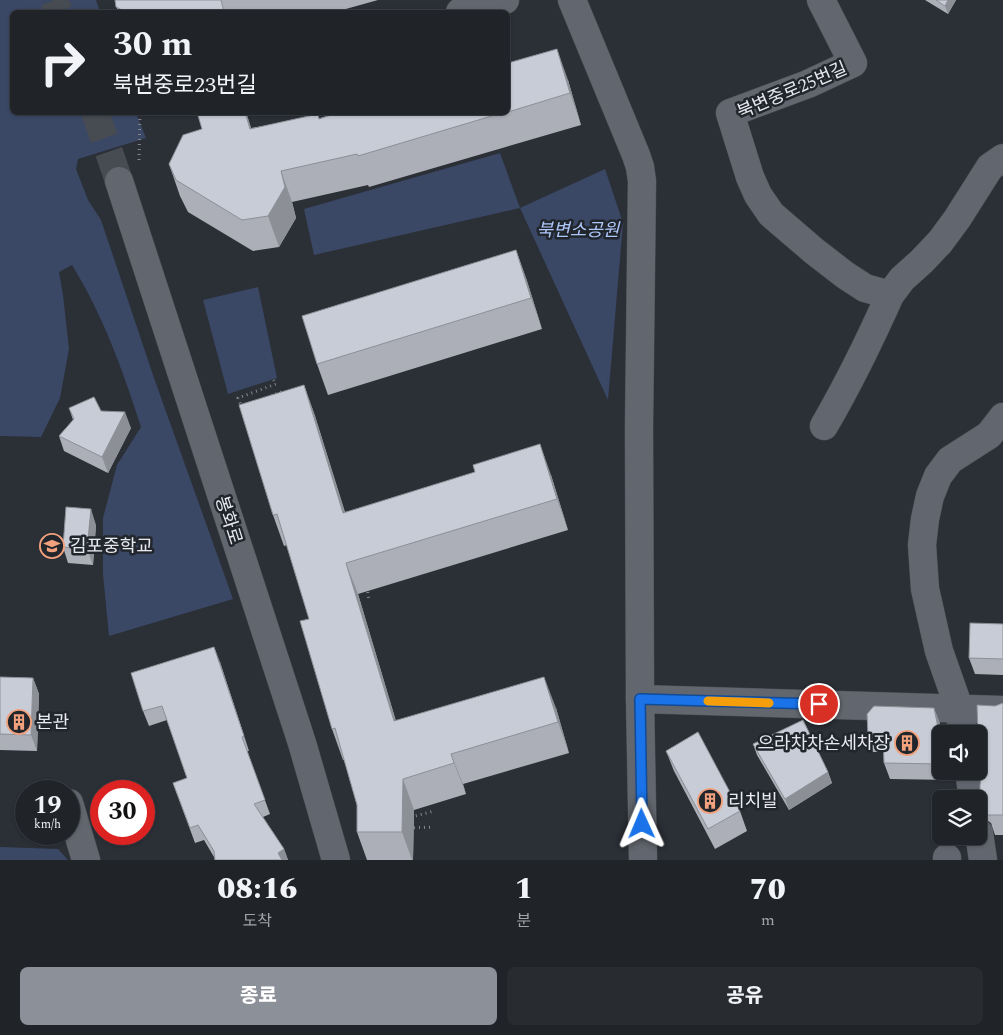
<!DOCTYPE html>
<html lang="ko">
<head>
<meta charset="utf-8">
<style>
	body { margin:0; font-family:Spectral,"Noto Sans KR",serif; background:#282b30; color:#f1f3f6; height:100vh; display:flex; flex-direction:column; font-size:19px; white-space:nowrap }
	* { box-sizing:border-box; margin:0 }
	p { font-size:16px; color:#a2a4a8 }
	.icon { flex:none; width:28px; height:28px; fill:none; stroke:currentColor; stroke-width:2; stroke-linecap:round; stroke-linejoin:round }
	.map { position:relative; height:860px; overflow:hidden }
	.drawer { display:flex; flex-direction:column; background:#202328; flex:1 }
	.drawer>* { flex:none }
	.banner { position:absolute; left:10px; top:10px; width:500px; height:105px; border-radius:8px; box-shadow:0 1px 4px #0004,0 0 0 1px #3d4045; background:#202328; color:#f1f3f6; overflow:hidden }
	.buttons { position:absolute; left:932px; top:725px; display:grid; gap:10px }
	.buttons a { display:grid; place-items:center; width:55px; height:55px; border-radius:8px; background:#202328; box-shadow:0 1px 4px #0004,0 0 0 1px #3d4045; font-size:25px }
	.speed { position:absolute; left:15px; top:780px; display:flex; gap:10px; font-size:25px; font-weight:700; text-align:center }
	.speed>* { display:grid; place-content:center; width:65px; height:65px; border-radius:50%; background:#202328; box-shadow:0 1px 4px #0004,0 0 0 1px #3d4045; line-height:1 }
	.speed small { font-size:12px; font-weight:400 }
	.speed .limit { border:8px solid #d22; background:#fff; color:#111 }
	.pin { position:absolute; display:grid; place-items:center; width:42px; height:42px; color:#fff; margin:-21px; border:2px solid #fff; border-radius:50%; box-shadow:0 1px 5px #0007 }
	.me { position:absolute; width:55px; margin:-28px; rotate:359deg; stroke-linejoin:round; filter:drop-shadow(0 0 4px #0008) }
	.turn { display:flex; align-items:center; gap:18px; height:105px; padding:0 20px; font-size:22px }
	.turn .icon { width:65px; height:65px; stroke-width:2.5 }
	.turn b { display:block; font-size:35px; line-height:42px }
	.eta { display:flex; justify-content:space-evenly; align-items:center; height:85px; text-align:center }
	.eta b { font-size:30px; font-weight:800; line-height:35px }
	.action { display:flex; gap:10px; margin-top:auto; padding:10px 20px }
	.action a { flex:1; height:58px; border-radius:8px; background:#8c9099; color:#fff; font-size:20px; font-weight:800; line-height:58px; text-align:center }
	.action a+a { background:#282b30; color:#f1f3f6 }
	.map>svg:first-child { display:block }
	.green { fill:#3a4866 }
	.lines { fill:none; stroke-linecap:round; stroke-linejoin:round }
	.minor-tunnel { stroke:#474b52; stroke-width:28; stroke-dasharray:28 14; stroke-linecap:butt }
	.minor-casing { stroke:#4a4e53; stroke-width:29 }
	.path { stroke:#84878d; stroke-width:3; stroke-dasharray:1 4; stroke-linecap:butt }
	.minor { stroke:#62666e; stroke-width:28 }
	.wall { fill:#acafb8 }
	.shaded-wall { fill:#8c8f96 }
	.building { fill:#c8ccd6; stroke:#8c8f96 }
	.route-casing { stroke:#114b97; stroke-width:12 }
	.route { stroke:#1a73e8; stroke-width:9 }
	.slow { stroke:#f59e0b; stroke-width:9 }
	.labels { text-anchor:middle; stroke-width:5; stroke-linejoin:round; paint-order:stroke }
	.street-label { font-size:18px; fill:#e7e9ee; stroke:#21252c }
	.park-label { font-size:18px; font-style:italic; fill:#aec7f9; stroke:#21252c }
	.poi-label { font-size:18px; fill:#e7e9ee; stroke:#21252c; text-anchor:start }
</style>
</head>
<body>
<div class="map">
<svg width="1003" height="860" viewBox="0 0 1003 860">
	<rect width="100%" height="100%" fill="#2b2f36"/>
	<g class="green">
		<path d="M0 0H96L100 12H12V112L136 113 146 138 78 159 76 169 88 200 101 220 154 378 233 599 109 636 103 574V518L117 465 141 427C123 371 103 315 72 265L59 272 63 295 69 349 60 398 41 437 0 436Z"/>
		<polygon points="500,153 520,208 605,169 623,223 608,400 520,208 314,255 304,209"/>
		<polygon points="258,287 277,378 228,394 203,300"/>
		<polygon points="0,847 58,849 68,860 0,860"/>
	</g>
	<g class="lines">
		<g class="minor-tunnel">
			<polyline points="54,0 59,12"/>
			<polyline points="95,112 119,181"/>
		</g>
		<defs>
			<g id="minor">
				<polyline points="572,0 636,155 640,167 642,181 639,428 640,699 643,860"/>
				<polyline points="821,0 853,63 808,84 730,113 750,177 758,195 771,214 814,251 845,275 865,288 890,295 902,279 922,261 940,242 957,219 990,167 1003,158"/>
				<polyline points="460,12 505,0"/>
				<polyline points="119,181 302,743 336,860"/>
				<path d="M824 426C849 383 870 340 890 295"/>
				<polyline points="640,699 1003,710"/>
				<polyline points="963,734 959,708 939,651 925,589 922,545 925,519 930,496 938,476 950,460 989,435 1003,417"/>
				<polyline points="969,771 973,799"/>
				<polyline points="69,803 86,860"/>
				<polyline points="979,833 983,860"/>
				<polyline points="947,858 947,860"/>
			</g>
		</defs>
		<use href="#minor" class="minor-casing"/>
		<g class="path">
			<polyline points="139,160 140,112"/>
			<polyline points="271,396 283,391 284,394"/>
			<polyline points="242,408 238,398 276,384 273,379"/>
			<polyline points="367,587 369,601"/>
			<polyline points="411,817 434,811"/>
			<polyline points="409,828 434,827"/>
		</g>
		<use href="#minor" class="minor"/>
	</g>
	<g class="wall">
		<polygon points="115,0 378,0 335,12 304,12 303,9 290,12 118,12"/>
		<polygon points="925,0 956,0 948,14"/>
		<polygon points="508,63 568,80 581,125 369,187 368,185 292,202 296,218 279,247 253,251 188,212 180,196 169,164 202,129 197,112 246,112 251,128 320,118 340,112 508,112"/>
		<polygon points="516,250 527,281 542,329 328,395 317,364"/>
		<polygon points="304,385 315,416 345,512 551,475 568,530 358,594 396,721 556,708 569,753 463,784 466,794 414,810 413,860 367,860 357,832 357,805 344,760 343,760 332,729 309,619 287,545 284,546 273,515"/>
		<polygon points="69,408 101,411 131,428 108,473 64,451 59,436 73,420"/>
		<polygon points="96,525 93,565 68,563 63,547"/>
		<polygon points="1003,624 1003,675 975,674 969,658"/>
		<polygon points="220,662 249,751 247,751 270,814 263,817 284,849 288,860 215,860 214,857 204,840 195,843 173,783 187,778 167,720 149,726 143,711"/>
		<polygon points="0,677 33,678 39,694 37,751 0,750"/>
		<polygon points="1003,703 1003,835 995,835 991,823 988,821 980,800 995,706"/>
		<polygon points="934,708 940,724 942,734 941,734 941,771 950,771 952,780 890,779 884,763 884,752 873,752 868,736"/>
		<polygon points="753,744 828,772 832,783 789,810 757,755"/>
		<polygon points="666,751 740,811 747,831 715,849 674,771"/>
	</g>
	<g class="shaded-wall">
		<polygon points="948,0 956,0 948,14 945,6"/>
		<polygon points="557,49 568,80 581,125 570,93"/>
		<polygon points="245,112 246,112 261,160 250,129"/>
		<polygon points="281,171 292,202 296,218 279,247 268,216"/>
		<polygon points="516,250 527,281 542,329 531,298"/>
		<polygon points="304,385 315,416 354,543 343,513"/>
		<polygon points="125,412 131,428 108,473 102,457"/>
		<polygon points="540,444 551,475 568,530 557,499"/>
		<polygon points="91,509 96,525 93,565 87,549"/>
		<polygon points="346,563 358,594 405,752 394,721"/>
		<polygon points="214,647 220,662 249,751 244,736"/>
		<polygon points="544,677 556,708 569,753 558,722"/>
		<polygon points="33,678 39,694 37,751 31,735"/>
		<polygon points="934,708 940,724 942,734 941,734 941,742"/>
		<polygon points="451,754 463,784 466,794 454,763"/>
		<polygon points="828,772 832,783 789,810 785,799"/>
		<polygon points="403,779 414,810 413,860 412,860 402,832"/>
		<polygon points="284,849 288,860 280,860 278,853"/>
	</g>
	<g class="building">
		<polygon points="115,0 221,0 224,12 126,12 116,7"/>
		<polygon points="936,0 948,0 945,6"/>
		<polygon points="557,49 570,93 508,112 508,63"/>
		<polygon points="197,112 245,112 250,129 318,114 319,119 340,112 505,112 358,156 357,154 281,171 285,187 268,216 242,220 176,180 169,164 183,135 202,129"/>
		<polygon points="516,250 531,298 317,364 302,316"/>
		<polygon points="304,385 343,513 475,472 473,465 540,444 557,499 346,563 394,721 544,677 558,722 451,754 454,763 403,779 402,832 357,832 357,805 335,728 332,729 300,621 309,619 277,514 273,515 239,405"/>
		<polygon points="94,397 101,411 125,412 102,457 59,436 74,419 69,408"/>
		<polygon points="66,507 91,509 87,549 63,547"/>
		<polygon points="970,623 1003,624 1003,659 969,658"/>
		<polygon points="214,647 244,736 242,737 265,800 254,804 284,849 278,853 282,860 215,860 214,851 198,825 190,828 173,783 187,778 162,706 143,711 131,673"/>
		<polygon points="0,677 33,678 31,735 0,734"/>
		<polygon points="1003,703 1003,815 988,815 984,804 980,800 980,785 981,777 979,761 979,734 978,734 977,705 995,706"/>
		<polygon points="874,706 934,708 941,742 941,764 884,763 883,736 868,736 867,714"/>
		<polygon points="803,720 828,772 785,799 753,744"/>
		<polygon points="698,732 740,811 708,829 666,751"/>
	</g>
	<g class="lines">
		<defs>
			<polyline id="route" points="642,824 640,699 819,704"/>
		</defs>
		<use href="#route" class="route-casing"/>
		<use href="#route" class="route"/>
		<polyline class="slow" points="708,701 769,703"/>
	</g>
	<defs>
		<symbol id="school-ring" viewBox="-11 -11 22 22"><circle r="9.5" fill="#21252c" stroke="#f1a17c" stroke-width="1.5"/><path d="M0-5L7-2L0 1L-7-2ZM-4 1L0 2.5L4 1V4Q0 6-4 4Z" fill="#f1a17c"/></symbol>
		<symbol id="building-ring" viewBox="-11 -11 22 22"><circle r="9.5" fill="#21252c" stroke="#f1a17c" stroke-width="1.5"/><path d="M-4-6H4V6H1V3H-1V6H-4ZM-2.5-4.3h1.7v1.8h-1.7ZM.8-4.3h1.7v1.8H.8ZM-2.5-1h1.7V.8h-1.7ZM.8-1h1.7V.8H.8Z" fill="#f1a17c"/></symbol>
	</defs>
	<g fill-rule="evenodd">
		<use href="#school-ring" x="38" y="532" width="28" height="28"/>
		<use href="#building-ring" x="5" y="708" width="28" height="28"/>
		<use href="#building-ring" x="893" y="729" width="28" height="28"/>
		<use href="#building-ring" x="696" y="787" width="28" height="28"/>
	</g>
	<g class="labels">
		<g class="street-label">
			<text transform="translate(792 90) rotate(-23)" y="6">북변중로25번길</text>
			<text transform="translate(229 520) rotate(72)" y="6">봉화로</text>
		</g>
		<g class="park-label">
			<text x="578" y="236">북변소공원</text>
		</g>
		<g class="poi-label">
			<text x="70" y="552">김포중학교</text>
			<text x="36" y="728">본관</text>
			<text x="890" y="749" text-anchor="end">으라차차손세차장</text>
			<text x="728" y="807">리치빌</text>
		</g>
	</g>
</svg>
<div class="buttons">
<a><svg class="icon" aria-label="sound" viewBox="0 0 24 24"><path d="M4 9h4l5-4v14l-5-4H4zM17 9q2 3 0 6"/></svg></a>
<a><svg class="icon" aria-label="layers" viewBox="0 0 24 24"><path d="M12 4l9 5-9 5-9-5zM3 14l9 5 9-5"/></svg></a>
</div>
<div class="speed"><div>19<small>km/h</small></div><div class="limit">30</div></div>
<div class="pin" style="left:819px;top:704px;background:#d93025"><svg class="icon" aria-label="arrive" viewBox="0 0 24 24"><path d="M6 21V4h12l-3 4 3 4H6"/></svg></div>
<svg class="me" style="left:642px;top:824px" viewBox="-20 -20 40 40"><path d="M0-17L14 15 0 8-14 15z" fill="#1a73e8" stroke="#fff" stroke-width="4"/></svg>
<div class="banner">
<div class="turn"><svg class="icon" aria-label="right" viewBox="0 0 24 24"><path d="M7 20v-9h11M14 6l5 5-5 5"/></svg><div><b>30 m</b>북변중로23번길</div></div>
</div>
</div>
<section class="drawer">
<div class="eta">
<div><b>08:16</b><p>도착</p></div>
<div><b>1</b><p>분</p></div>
<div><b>70</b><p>m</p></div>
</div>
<div class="action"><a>종료</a><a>공유</a></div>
</section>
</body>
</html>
